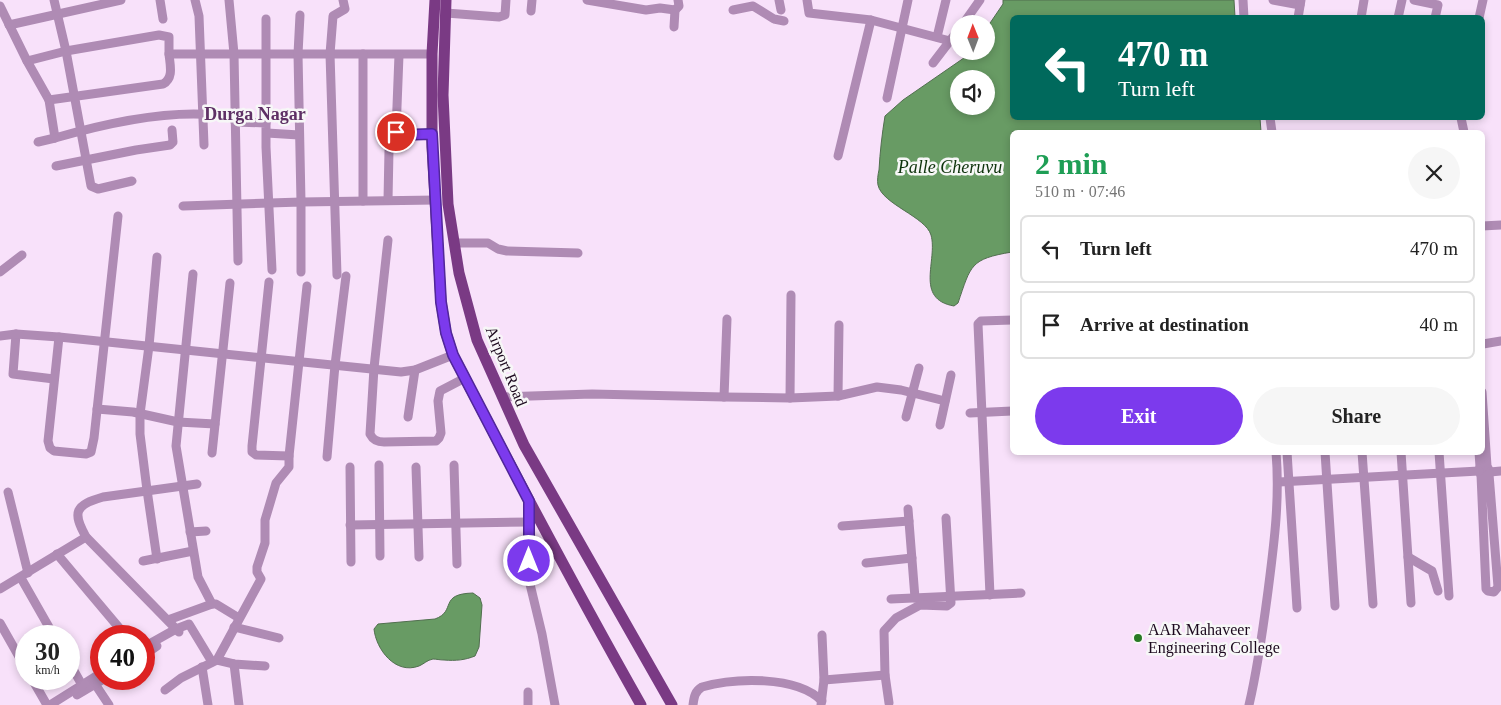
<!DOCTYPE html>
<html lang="en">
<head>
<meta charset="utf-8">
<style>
	body { margin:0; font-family:Georgia,serif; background:#f6f6f6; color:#222; height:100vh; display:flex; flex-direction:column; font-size:19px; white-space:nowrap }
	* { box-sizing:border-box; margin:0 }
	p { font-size:16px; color:#767676 }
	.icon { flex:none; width:28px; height:28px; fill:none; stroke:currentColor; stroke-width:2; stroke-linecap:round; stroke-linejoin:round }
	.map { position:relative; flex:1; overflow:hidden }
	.drawer { position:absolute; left:1010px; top:130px; width:475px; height:325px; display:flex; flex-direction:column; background:#fff; border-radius:8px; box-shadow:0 2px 8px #0003 }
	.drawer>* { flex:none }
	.top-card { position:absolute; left:1010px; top:15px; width:475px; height:105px; border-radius:8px; box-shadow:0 2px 8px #0003; background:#00695c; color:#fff; overflow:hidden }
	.needle { width:32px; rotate:359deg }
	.controls { position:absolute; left:950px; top:15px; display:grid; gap:10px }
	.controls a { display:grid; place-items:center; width:45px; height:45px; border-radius:50%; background:#fff; box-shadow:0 2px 8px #0003; font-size:25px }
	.speed { position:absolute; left:15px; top:625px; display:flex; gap:10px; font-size:25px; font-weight:700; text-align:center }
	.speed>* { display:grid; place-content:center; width:65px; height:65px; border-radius:50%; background:#fff; box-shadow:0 2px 8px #0003; line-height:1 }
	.speed small { font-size:12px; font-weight:400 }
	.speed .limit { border:8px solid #d22; background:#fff; color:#111 }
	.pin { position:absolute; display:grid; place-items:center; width:42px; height:42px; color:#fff; margin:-21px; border:2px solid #fff; border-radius:50%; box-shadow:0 1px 5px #0007 }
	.me { position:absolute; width:55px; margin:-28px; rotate:0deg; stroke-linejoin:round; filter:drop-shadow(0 0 4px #0008) }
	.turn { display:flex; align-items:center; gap:18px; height:105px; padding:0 25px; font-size:22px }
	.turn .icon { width:65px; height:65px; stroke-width:2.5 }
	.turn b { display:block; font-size:35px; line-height:42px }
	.round { display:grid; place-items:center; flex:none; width:52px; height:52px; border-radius:26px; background:#f6f6f6 }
	.headline { display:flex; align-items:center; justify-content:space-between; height:85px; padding:0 25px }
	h1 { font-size:30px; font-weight:600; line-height:38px; color:#1e9e55 }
	.button { display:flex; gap:10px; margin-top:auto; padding:10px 25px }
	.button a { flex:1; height:58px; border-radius:30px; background:#7c3aed; color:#fff; font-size:20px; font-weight:600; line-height:58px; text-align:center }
	.button a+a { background:#f6f6f6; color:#222 }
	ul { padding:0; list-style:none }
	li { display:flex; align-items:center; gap:15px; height:68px; margin:0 10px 8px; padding:0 15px; border:2px solid #e0e0e0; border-radius:8px }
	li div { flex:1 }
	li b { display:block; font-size:19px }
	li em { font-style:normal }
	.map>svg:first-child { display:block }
	.water { fill:#689b64; stroke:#516f4f; fill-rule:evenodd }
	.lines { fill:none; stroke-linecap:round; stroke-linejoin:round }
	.minor { stroke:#af8bb4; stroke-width:9 }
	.major { stroke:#7a3a84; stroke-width:11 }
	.route-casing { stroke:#51269a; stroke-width:12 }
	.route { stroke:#7c3aed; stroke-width:9 }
	.poi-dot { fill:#287a24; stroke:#f7f7f7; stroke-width:2 }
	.labels { text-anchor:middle; stroke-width:5; stroke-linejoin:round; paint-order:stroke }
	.street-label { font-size:16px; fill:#1b081d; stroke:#f7f7f7 }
	.poi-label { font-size:16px; fill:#1b081d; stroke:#f7f7f7; text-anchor:start }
	.neighbourhood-label { font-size:18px; font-weight:bold; fill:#5e3065; stroke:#f7f7f7 }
	.water-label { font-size:18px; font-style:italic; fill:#0e330c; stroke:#f7f7f7 }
</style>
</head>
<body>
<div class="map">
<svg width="1501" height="705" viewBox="0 0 1501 705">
	<rect width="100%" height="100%" fill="#f8e1fa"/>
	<g class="water">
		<path d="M1003 0H1234L1235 17 1012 18V118H1260L1261 132H1012V252C970 259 971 265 958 303L954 306C914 299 938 260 931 235 926 217 882 204 878 185 877 181 878 174 879 170 880 152 882 134 885 116L903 100 974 51H986V29L1003 4ZM959 79H986V106H959Z"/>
		<path d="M473 593 480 598 482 605 479 647 475 656C465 660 456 661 444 660 440 660 436 659 433 659 427 660 424 664 419 666 395 675 376 649 374 629L378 624 435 619C457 611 438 594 473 593Z"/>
	</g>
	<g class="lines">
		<g class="minor">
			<polyline points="54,0 66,51 91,186 98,189 132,181"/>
			<polyline points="160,0 163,19"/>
			<polyline points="195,0 199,16 204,145"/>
			<polyline points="229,0 234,54 238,261"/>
			<polyline points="587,0 646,10 660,8 675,10 679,6 678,0"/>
			<polyline points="779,0 781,10"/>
			<polyline points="807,0 809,13 871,20 950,41"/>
			<polyline points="1243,0 1244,18"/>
			<polyline points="1273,0 1300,5"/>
			<polyline points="1414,0 1438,5 1435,18"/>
			<path d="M0 6 27 61 49 100 163 84C174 78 170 65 169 54H432"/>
			<polyline points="733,10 753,6 774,19 784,21"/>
			<polyline points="531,11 532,0"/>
			<polyline points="446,13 499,17 505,15 506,0"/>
			<polyline points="300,15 298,54 301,202 436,200"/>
			<polyline points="1298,18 1301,0"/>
			<polyline points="1361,18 1364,0"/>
			<polyline points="1398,18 1402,0"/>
			<polyline points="1479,18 1483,0"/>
			<polyline points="266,19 266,123"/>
			<polyline points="963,24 980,0"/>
			<polyline points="9,25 121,0"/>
			<polyline points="674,27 675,10"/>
			<polyline points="937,37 946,0"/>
			<polyline points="399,55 396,132 399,135 432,134"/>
			<polyline points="27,61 66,51 159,35 169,37 169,54"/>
			<polyline points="933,63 959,29"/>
			<polyline points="887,98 908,0"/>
			<path d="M49 100 55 138C103 124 166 110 216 115"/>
			<polyline points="1270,118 1272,132"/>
			<polyline points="1461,118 1464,132"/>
			<polyline points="235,122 266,123 266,147 272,270"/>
			<polyline points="267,133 299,135"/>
			<polyline points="38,142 55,138"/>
			<polyline points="838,156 871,20"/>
			<polyline points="56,166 136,150 170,145 173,142 172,130"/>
			<polyline points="388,200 389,150"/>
			<polyline points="363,201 363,54"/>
			<polyline points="183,206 301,202 301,272"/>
			<polyline points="1482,226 1501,225"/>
			<path d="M388 240 374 368 370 434C373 440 377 442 384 442L436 441 439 438 441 433 438 401 440 391 465 378"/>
			<polyline points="455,243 488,243 498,249 507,251 578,253"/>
			<polyline points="0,272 22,255"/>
			<polyline points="193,274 176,446 198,577 212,604"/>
			<polyline points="337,275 330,54 333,16 345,9 343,0"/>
			<polyline points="269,282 252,446 252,452 256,455 289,456 307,286"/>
			<polyline points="16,334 13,374 54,379"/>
			<polyline points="0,336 16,334 59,337 401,372 415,370 453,355"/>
			<polyline points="59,337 48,441 50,448 54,451 86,454 91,452 94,438 118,216"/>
			<polyline points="1483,344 1501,341"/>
			<polyline points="1482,392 1487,466 1490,472 1487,475 1481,475 1479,471 1480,467 1487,466"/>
			<polyline points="838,396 839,325"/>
			<polyline points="502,397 592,394 724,397 727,319"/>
			<polyline points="724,397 790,398 791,295"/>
			<polyline points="790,398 838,396 877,387 901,390 945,401"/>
			<polyline points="97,409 133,412 178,422 215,424"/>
			<polyline points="970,413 1012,411"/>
			<polyline points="408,417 415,370"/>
			<polyline points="906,417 919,368"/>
			<polyline points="940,425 951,375"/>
			<polyline points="1287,452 1297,608"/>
			<polyline points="1325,452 1335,606"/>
			<polyline points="1362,452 1373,604"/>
			<polyline points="1401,452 1411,603"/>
			<polyline points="1439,452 1449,596"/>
			<polyline points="1479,452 1480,467"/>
			<polyline points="212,453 230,283"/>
			<polyline points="327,457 335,365 346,276"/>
			<polyline points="379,465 380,556"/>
			<polyline points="454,465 457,564"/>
			<polyline points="350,467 351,562"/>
			<polyline points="416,467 419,557"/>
			<polyline points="1490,472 1501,471"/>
			<polyline points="1481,475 1486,589 1488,591 1494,592 1498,587 1489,474"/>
			<polyline points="1279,482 1479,471"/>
			<polyline points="8,492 28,573"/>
			<polyline points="529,501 529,580 542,634 555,705"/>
			<polyline points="908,509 915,598"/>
			<polyline points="350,525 529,522"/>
			<polyline points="842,526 909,521"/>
			<polyline points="190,532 206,531"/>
			<polyline points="57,554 126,636"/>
			<polyline points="1408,557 1432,571 1438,591"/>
			<polyline points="157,559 147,490 140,434 140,414 149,346 157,257"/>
			<polyline points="143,561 193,551"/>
			<polyline points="866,563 912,558"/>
			<polyline points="21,578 54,636"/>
			<polyline points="0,589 86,537"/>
			<polyline points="990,595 978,324 981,321 1012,320"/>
			<polyline points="891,599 1021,593"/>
			<polyline points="168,620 212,604 216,604 239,618"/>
			<polyline points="0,623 26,669"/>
			<polyline points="234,627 279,638"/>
			<path d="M179 632 86 537C72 512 75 505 103 497L197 484"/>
			<polyline points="144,647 176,629 189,624 212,662"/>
			<polyline points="144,655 157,646"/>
			<polyline points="217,660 234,664 265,666"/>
			<polyline points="69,662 82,685"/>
			<polyline points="234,664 239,705"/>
			<polyline points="202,667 208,705"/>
			<polyline points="32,679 47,705"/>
			<polyline points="824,680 885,675"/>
			<polyline points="93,681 109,705"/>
			<polyline points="165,690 181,678 217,660 261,579 257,572 257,567 265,543 265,520 268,510 276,483 289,467 289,456"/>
			<polyline points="528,692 528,705"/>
			<polyline points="77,695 104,679"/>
			<polyline points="889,703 885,675 884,631 896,618 920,605 947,606 951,603 946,518"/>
			<polyline points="50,705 101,673"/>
			<path d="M693 705C694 697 695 691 702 687 734 678 796 675 822 701"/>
			<polyline points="821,705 824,680 822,635"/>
			<path d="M1249 705C1258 667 1263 629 1268 591 1274 544 1280 500 1276 452"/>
		</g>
		<g class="major">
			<path d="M435 0 432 54V147L441 302 446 333 453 355C514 473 576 590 641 705"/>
			<polyline points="446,0 443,95 448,204 459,273 477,340 524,445 672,705"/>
		</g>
	</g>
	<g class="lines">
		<defs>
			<polyline id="route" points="396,132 398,135 432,134 441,302 446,333 453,355 529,501 529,561"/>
		</defs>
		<use href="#route" class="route-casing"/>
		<use href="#route" class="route"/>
	</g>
	<circle class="poi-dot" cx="1138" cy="638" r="5"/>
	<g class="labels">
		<g class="street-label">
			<text transform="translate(507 366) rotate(68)" y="6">Airport Road</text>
		</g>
		<g class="poi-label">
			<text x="1148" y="635">AAR Mahaveer<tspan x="1148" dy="18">Engineering College</tspan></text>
		</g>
		<g class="neighbourhood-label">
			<text x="255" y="120">Durga Nagar</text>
		</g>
		<g class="water-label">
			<text x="950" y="173">Palle Cheruvu</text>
		</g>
	</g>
</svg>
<div class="controls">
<a><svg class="needle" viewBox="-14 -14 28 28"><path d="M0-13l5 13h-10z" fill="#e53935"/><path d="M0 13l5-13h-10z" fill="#767676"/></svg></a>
<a><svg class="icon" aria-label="sound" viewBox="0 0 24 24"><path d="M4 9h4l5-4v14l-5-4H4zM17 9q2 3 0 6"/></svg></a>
</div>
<div class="speed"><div>30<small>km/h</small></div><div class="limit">40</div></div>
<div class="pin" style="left:396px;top:132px;background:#d93025"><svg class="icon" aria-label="arrive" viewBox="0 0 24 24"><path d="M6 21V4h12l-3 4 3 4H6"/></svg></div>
<svg class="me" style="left:529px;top:561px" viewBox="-20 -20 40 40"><circle r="17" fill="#7c3aed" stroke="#fff" stroke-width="3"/><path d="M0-11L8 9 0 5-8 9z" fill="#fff"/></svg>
<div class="top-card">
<div class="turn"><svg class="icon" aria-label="left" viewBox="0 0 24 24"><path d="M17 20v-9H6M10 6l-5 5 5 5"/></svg><div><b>470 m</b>Turn left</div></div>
</div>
<section class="drawer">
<div class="headline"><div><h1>2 min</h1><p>510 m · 07:46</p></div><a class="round"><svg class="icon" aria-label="close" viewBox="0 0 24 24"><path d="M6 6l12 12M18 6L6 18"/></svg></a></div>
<ul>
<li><svg class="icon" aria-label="left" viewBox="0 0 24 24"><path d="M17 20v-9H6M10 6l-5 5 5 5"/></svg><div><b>Turn left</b></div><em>470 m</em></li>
<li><svg class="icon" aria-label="arrive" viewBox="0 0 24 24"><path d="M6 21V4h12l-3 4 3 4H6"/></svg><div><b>Arrive at destination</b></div><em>40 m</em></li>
</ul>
<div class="button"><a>Exit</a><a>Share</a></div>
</section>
</div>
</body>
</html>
